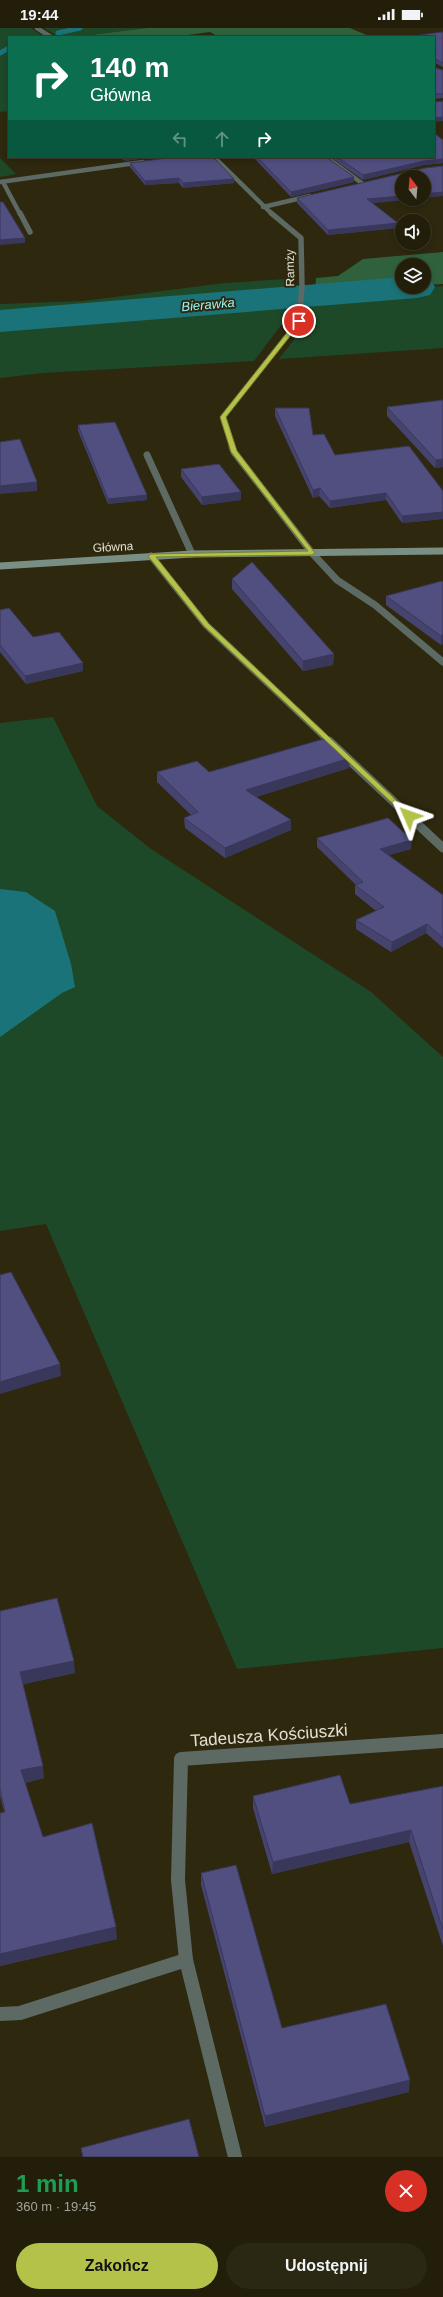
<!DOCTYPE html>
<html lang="pl">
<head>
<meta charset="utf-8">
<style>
	body { margin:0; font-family:Arial,sans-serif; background:#2a2713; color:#f1f3f6; height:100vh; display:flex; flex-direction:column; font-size:15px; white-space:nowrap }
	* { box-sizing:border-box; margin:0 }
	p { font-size:13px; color:#a2a29c }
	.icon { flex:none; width:22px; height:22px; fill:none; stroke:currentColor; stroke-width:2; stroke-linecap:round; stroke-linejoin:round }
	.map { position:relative; height:2129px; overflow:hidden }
	.drawer { display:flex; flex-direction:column; background:#221e0a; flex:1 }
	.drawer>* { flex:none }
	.guide { position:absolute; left:8px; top:8px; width:427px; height:122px; border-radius:0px; box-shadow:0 2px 6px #0003,0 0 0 1px #3f3c2b; background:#0b6e4f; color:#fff; overflow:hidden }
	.needle { width:26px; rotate:344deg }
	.tools { position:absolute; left:395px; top:142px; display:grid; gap:8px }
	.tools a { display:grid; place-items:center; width:36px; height:36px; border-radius:50%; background:#221e0a; box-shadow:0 2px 6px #0003,0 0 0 1px #3f3c2b; font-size:20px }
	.pin { position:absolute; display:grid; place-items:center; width:34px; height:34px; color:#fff; margin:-17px; border:2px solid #fff; border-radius:50%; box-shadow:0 1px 4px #0007 }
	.me { position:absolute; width:44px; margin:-22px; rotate:313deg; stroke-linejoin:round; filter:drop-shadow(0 0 3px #0008) }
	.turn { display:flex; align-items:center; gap:14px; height:84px; padding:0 16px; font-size:18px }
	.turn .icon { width:52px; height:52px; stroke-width:2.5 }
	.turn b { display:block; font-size:28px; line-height:34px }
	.lanes { display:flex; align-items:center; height:38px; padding:0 16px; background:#0003; justify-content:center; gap:20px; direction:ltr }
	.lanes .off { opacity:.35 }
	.round { display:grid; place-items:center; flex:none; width:42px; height:42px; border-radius:21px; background:#2a2713 }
	.summary { display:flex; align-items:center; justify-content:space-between; height:68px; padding:0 16px }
	h1 { font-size:24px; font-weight:600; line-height:30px; color:#1e9e55 }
	.action { display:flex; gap:8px; margin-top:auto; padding:8px 16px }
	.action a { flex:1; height:46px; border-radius:24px; background:#b5c249; color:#111; font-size:16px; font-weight:600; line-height:46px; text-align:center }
	.action a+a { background:#2a2713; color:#f1f3f6 }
	.status { display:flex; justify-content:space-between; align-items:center; height:28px; padding:0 20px; background:#221e0a; direction:ltr }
	.status svg { height:11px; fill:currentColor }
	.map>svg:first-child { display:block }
	.green { fill:#1d4929 }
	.forest { fill:#30613d }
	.water { fill:#1a7378 }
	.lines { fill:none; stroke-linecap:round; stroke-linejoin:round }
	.stream { stroke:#1a7378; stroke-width:5 }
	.river { fill:#1a7378; fill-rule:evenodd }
	.lane-far3 { stroke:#5d6963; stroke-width:4.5 }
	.lane-far2 { stroke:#5d6963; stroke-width:5.5 }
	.lane-far1 { stroke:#5d6963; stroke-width:7 }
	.lane { stroke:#5d6963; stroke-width:14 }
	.street-far4 { stroke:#5d6963; stroke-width:4.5 }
	.street-far3 { stroke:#5d6963; stroke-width:5.5 }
	.street-far2 { stroke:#5d6963; stroke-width:7 }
	.street-far1 { stroke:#5d6963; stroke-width:9 }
	.street { stroke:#5d6963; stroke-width:14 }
	.secondary { stroke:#7a8f84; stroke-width:7 }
	.wall { fill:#46446e }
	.shaded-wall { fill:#39375a }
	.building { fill:#514f80; stroke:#39375a }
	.route { fill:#b5c249; stroke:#767e2f }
	.labels { text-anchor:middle; stroke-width:4; stroke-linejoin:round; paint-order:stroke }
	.far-street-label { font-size:12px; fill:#e3e0d1; stroke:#2d280e }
	.far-water-label { font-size:13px; font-style:italic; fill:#99f4fb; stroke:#2d280e }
	.near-street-label { font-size:17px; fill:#e3e0d1; stroke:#2d280e }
</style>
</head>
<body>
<div class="status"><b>19:44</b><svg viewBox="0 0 49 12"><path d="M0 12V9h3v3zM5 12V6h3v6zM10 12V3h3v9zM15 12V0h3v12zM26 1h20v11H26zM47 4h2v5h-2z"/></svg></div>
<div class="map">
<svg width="443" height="2129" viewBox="0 0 443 2129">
	<rect width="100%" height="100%" fill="#2d280e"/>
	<g class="green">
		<polygon points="0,0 31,0 44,9 9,9 9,83 0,84"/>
		<polygon points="44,0 147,0 74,9 59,9"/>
		<polygon points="0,130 16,146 0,149"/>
		<polygon points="285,251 285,292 254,333 43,345 0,350 0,276 83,273 225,255"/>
		<path d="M443 258V320L279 331C293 312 313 293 312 268Z"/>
		<polygon points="53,689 97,778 151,821 371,964 443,1029 443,1620 237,1641 46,1196 0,1203 0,695"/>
	</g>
	<g class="forest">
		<polygon points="147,0 350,0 371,9 219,9 210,4 173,9 74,9"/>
		<polygon points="443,224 443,256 424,257 424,237 402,237 402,259 405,259 315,267 316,250 338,248 363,231"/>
	</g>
	<polygon class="water" points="0,861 26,864 55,883 71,936 75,959 62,965 0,1009"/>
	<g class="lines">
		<g class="stream">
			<polyline points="58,5 80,0"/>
			<polyline points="0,25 9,20"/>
		</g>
		<polygon class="river" points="402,249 402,259 424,259 424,250 430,251 435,259 430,267 417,270 0,304 0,282"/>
		<g class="lane-far3">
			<polyline points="326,129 363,156"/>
			<polyline points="3,154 20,186"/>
		</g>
		<polyline class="lane-far2" points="20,185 30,204"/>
		<g class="lane-far1">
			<polyline points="147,427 192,526"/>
			<polyline points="312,525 337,552 375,577 443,634"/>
		</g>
		<polyline class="lane" points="186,1932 235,2129"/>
		<g class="street-far4">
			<polyline points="37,0 51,9"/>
			<polyline points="214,129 272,186"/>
			<polyline points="0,154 143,134"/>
			<polyline points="263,179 310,168"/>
		</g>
		<polyline class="street-far3" points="233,420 223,389 299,293 302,259 301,210 271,185"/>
		<g class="street-far2">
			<polyline points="232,419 234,424 312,525"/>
			<polyline points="151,528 206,597 330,714"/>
		</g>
		<polyline class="street-far1" points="329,713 443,820"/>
		<polyline class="street" points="0,1986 20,1985 186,1932 178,1852 181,1731 443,1713"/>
		<polyline class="secondary" points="0,538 192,526 443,523"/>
	</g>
	<g class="wall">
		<polygon points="443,4 443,39 435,35 434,36 434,9 420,9 420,7"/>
		<polygon points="434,39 442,42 443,42 443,70 434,71"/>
		<polygon points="443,112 443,135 424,137 363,152 330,129 434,129"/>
		<polygon points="101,129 152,129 125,133 122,130 103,131"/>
		<polygon points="253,129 326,129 354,149 354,154 291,169"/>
		<polygon points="130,135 234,155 183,160 179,155 145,157 130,139"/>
		<polygon points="297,170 372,175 398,195 398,200 328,207 297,175"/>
		<polygon points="443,372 443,439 435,440 387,388 387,379"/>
		<polygon points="275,380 313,407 335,427 443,463 443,491 402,495 386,472 330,480 319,468 313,470 275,388"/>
		<polygon points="78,397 147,472 108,476 78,403"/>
		<polygon points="181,441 241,464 241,472 202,477 181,449"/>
		<polygon points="232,551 334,626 333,637 303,643 232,561"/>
		<polygon points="442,553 443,616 441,617 386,577 386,568"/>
		<polygon points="0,582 33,609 83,635 83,643 26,656 0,624"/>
		<polygon points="350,730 349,740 256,769 291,802 225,830 185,800 184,790 191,787 157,754 157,744 209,744"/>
		<polygon points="317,810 411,821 389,827 443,867 443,920 426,905 391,924 356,901 356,892 376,883 355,866 355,857 356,857 317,819"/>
		<polygon points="0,1583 75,1645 23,1656 44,1750 25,1755 43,1809 117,1911 0,1938 0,1785 4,1784 0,1768"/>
		<polygon points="443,1758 443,1918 409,1814 272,1846 253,1780 253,1768 350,1776"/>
		<polygon points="201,1845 282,2000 409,2064 265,2099 201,1857"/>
	</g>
	<g class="shaded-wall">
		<polygon points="443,89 443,93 434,94 434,90"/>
		<polygon points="103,129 122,129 122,130 103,131"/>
		<polygon points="125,129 152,129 125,133"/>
		<polygon points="443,131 443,135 424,137 363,152 363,147 424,133"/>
		<polygon points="354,149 354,154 291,169 291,164"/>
		<polygon points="179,150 179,155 145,157 145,153"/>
		<polygon points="234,151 234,155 183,160 183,155"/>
		<polygon points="443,164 443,168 424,170 424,166"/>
		<polygon points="402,168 402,171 415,171 367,176 367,171"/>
		<polygon points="398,195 398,200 328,207 328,202"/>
		<polygon points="25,210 25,215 0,217 0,212"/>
		<polygon points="443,431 443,439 435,440 436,432"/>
		<polygon points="37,454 37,463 0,466 0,458"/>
		<polygon points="320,460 319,468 313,470 313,462"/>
		<polygon points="241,464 241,472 202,477 202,469"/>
		<polygon points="386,465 386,472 330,480 330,473"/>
		<polygon points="147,467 147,472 108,476 108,471"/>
		<polygon points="443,484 443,491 402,495 402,488"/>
		<polygon points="443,607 443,616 441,617 441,608"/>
		<polygon points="334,626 333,637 303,643 303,633"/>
		<polygon points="83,635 83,643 26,656 25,648"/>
		<polygon points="350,730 349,740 246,772 246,762"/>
		<polygon points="291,792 291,802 225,830 225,820"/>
		<polygon points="412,812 411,821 379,830 380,821"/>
		<polygon points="427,896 426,905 391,924 392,914"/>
		<polygon points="60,1336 61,1348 0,1366 0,1354"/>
		<polygon points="74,1633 75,1645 21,1657 20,1644"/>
		<polygon points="43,1738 44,1750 22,1755 21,1742"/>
		<polygon points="411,1802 409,1814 272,1846 273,1834"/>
		<polygon points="116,1899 117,1911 0,1938 0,1926"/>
		<polygon points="410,2052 409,2064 265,2099 265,2088"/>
	</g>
	<g class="building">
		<polygon points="443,4 443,35 435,31 434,32 434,9 425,9 420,7"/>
		<polygon points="434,39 442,42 443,42 443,66 434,66"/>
		<polygon points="443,73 443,89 434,90 434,74"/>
		<polygon points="434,105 443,112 443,131 424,133 363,147 337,129 434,129"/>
		<polygon points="174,129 213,129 234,151 183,155 179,150 145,153 130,135"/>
		<polygon points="257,129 326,129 354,149 291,164"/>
		<polygon points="443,138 443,164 424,166 424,149 402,149 402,168 367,171 398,195 328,202 297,170 425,140"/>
		<polygon points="0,174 3,174 25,210 0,212"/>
		<polygon points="443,372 443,431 436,432 387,379"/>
		<polygon points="275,380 309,380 313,407 324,406 335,427 409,418 443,463 443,484 402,488 386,465 330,473 320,460 313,462"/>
		<polygon points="115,394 147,467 108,471 78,397"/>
		<polygon points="20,411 37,454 0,458 0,414"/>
		<polygon points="219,436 241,464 202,469 181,441"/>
		<polygon points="252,534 334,626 303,633 232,551"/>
		<polygon points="442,553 443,554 443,607 441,608 386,568"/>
		<polygon points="9,580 33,609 59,604 83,635 25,648 0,617 0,582"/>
		<polygon points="327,710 350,730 246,762 291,792 225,820 184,790 198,784 157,744 197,733 209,744"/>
		<polygon points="388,790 412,812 380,821 443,867 443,910 427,896 392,914 356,892 384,879 355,857 363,854 317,810"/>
		<polygon points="11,1244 60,1336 0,1354 0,1247"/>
		<polygon points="57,1570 74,1633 20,1644 43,1738 21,1742 43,1809 92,1795 116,1899 0,1926 0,1785 5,1784 0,1761 0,1583"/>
		<polygon points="340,1747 350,1776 443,1758 443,1902 411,1802 273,1834 253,1768"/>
		<polygon points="236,1837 282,2000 386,1976 410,2052 265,2088 201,1845"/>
		<polygon points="189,2091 199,2129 83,2129 81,2120"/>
	</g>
	<polygon class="route" points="297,292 302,293 226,389 237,423 315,525 312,527 156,529 209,596 412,787 413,788 409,791 204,598 148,528 151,526 308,523 231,424 220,389"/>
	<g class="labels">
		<g class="far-street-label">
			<text transform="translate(290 240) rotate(-91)" y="4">Ramży</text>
			<text transform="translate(113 519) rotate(-3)" y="4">Główna</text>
		</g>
		<g class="far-water-label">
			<text transform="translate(208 276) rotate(-5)" y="5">Bierawka</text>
		</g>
		<g class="near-street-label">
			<text transform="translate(269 1707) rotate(-4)" y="6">Tadeusza Kościuszki</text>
		</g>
	</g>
</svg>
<div class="tools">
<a><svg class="needle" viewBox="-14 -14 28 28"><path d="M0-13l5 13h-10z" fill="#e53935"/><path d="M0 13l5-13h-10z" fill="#a2a29c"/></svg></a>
<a><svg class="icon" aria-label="sound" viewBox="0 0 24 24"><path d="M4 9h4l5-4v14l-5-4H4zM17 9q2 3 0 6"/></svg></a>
<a><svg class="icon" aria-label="layers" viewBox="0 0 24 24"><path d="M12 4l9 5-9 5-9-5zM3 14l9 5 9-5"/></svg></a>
</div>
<div class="pin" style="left:299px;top:293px;background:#d93025"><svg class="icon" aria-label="arrive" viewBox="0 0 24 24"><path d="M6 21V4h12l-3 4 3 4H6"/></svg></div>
<svg class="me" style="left:409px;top:788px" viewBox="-20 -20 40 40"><path d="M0-17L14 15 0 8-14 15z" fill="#b5c249" stroke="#fff" stroke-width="4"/></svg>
<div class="guide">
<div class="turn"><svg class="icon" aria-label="right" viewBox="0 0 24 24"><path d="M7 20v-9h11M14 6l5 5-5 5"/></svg><div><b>140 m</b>Główna</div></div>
<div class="lanes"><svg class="icon off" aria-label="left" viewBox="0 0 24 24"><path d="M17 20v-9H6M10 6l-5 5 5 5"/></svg><svg class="icon off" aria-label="ahead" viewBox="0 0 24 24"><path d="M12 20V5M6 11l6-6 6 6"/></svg><svg class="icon" aria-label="right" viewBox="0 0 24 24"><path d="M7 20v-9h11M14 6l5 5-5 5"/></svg></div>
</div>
</div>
<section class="drawer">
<div class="summary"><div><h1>1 min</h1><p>360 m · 19:45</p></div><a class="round" style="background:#d93025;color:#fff"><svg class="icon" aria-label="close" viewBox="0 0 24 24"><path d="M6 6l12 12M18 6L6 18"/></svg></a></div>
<div class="action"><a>Zakończ</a><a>Udostępnij</a></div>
</section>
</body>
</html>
